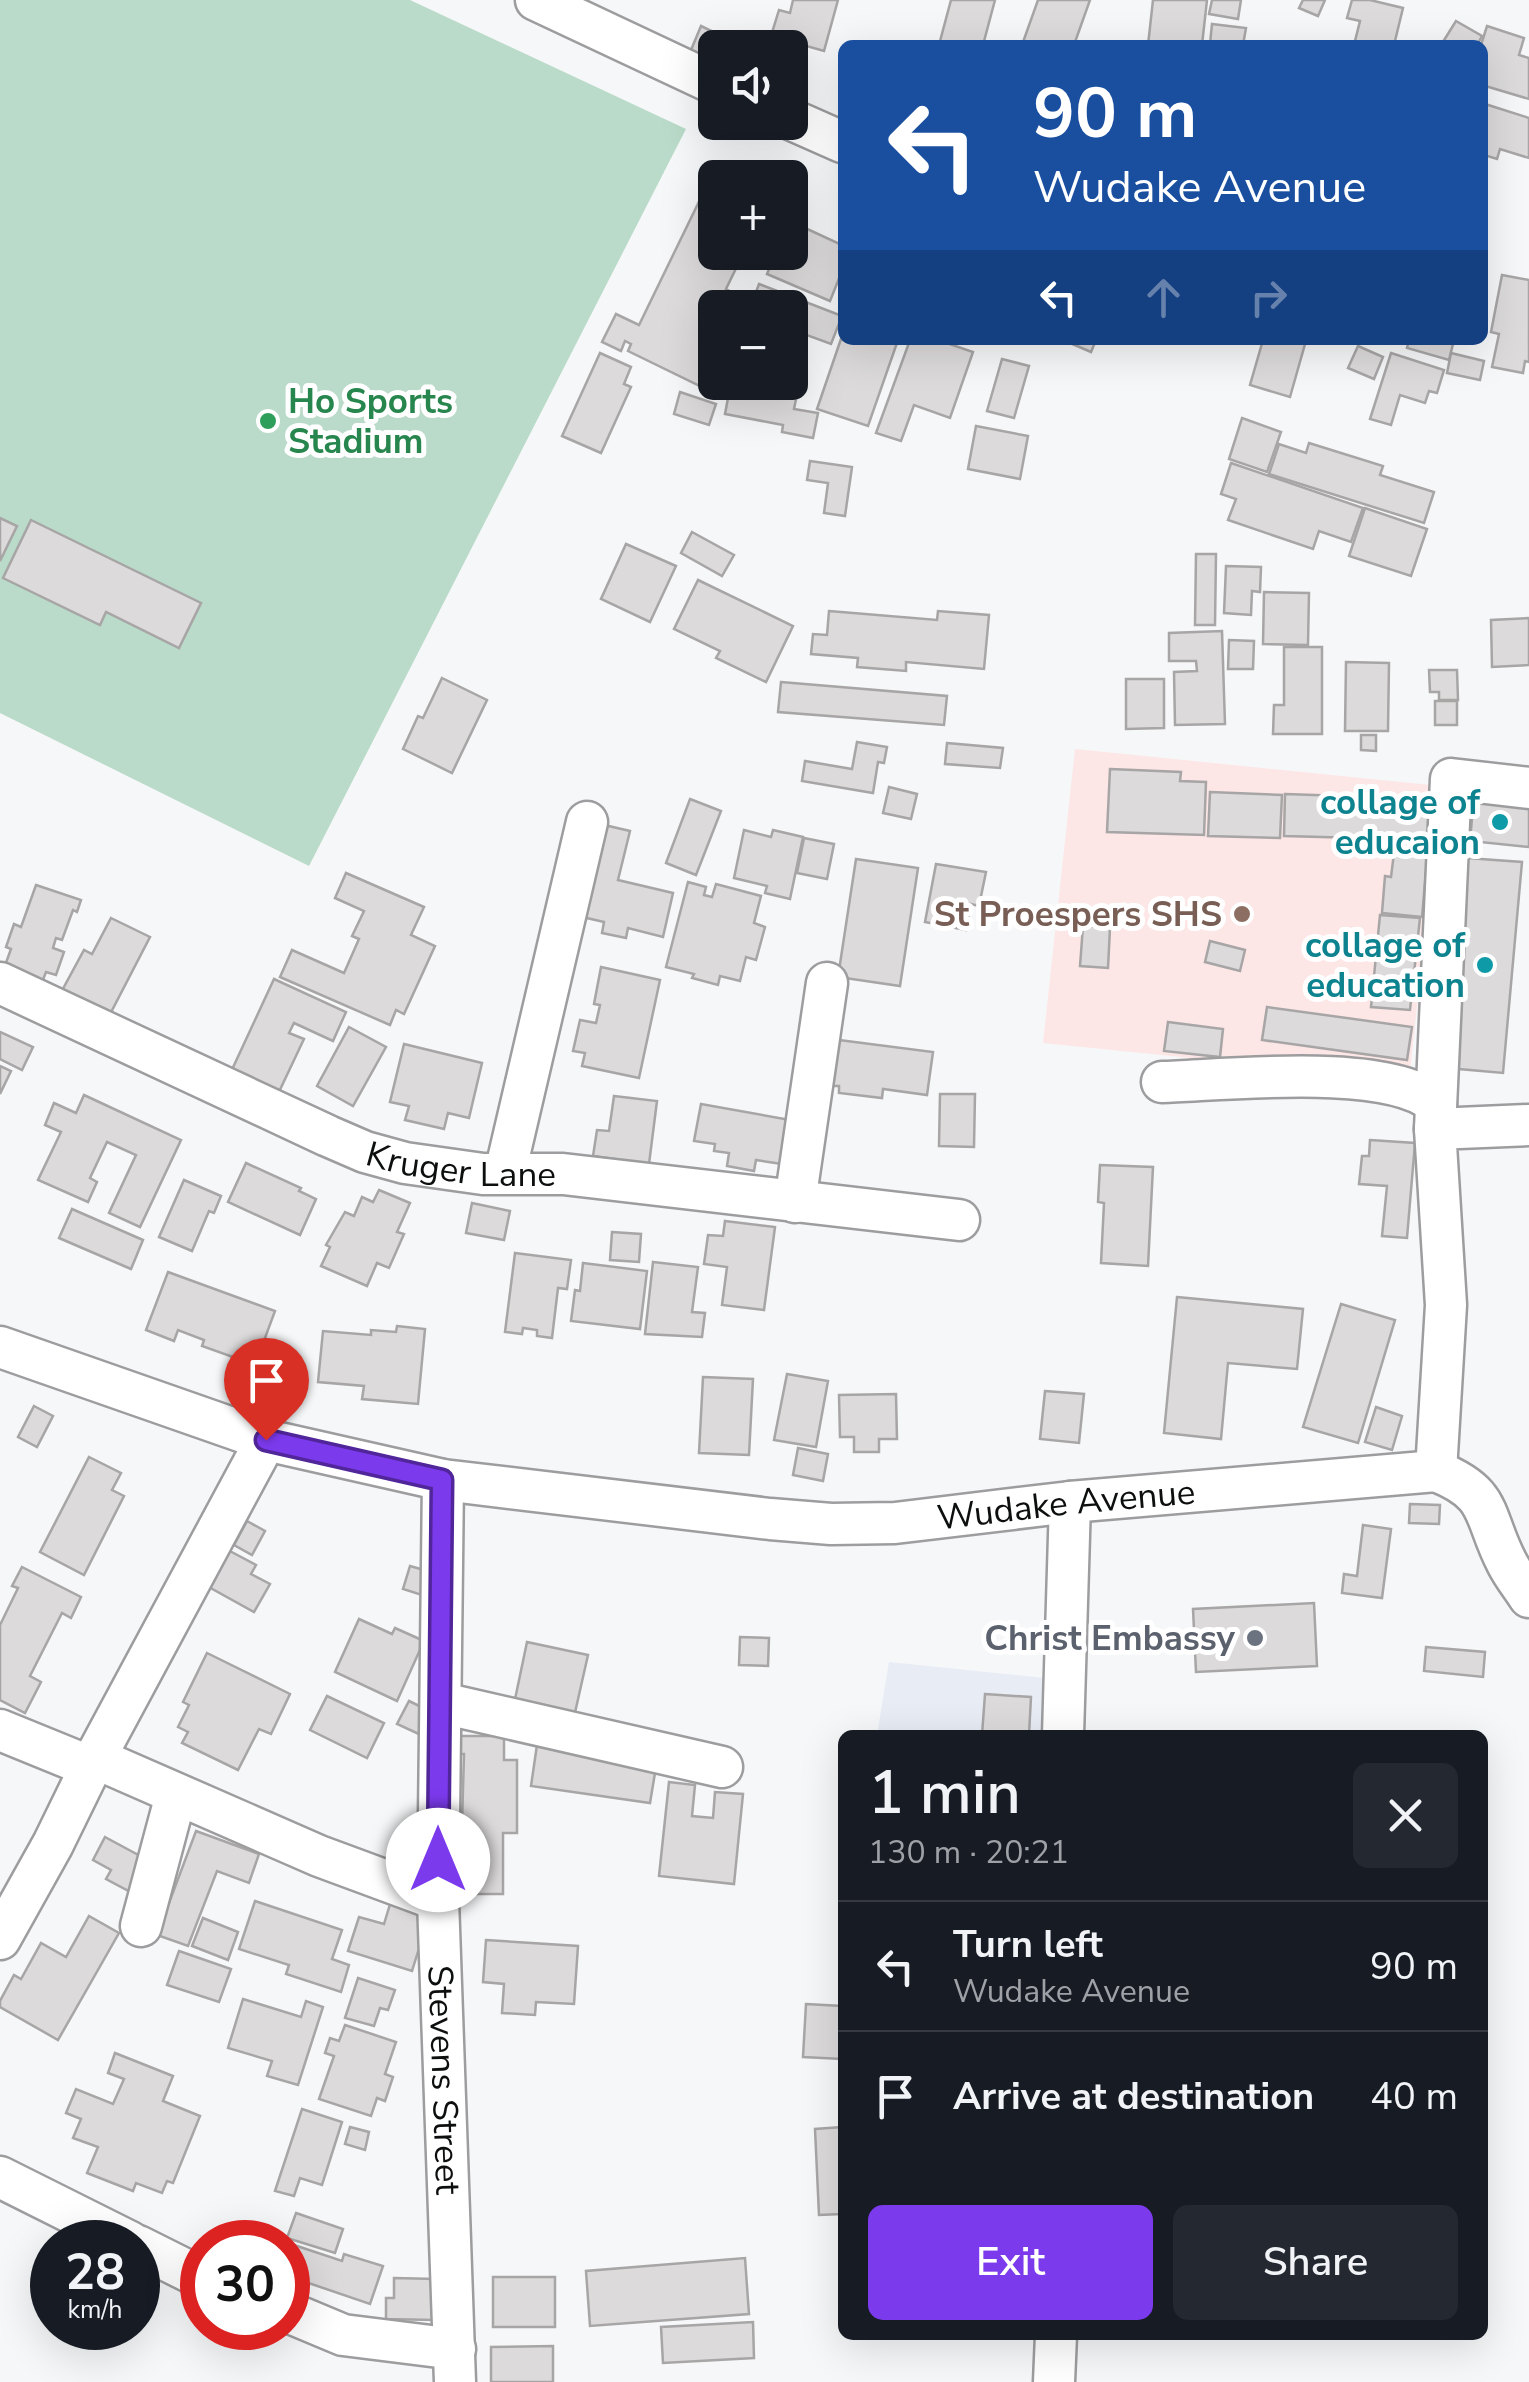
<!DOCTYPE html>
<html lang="en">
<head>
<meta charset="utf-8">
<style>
	body { margin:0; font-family:"Nunito Sans",sans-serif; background:#242831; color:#f1f3f6; height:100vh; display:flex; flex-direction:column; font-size:38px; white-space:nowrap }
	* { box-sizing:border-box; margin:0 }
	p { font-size:32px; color:#9ea1a6 }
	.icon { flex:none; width:55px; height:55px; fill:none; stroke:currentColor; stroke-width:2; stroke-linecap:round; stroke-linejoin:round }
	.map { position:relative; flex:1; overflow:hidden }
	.side { position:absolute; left:838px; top:1730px; width:650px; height:610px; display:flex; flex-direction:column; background:#171b24; border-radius:15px; box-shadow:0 10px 40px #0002 }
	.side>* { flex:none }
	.top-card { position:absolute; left:838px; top:40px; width:650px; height:305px; border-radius:15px; box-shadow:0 10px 40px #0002; background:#1a4fa0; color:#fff; overflow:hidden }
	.buttons { position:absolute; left:698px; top:30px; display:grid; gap:20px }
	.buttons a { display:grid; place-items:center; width:110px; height:110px; border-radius:15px; background:#171b24; box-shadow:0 10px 40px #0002; font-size:50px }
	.speed { position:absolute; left:30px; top:2220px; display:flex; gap:20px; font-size:50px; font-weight:700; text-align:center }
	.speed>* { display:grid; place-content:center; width:130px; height:130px; border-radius:50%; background:#171b24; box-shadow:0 10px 40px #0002; line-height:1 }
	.speed small { font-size:25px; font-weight:400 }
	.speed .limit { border:15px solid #d22; background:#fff; color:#111 }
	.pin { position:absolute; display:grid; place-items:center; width:85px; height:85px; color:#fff; margin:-102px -42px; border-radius:50% 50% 50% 0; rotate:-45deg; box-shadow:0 0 10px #0007 }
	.pin .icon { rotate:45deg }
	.me { position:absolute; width:110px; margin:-55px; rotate:0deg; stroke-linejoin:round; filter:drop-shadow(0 0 8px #0008) }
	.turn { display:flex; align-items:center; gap:35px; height:210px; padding:0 30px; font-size:45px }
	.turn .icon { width:130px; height:130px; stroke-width:2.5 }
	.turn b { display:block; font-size:70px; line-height:85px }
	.lanes { display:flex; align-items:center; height:95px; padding:0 30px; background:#0003; justify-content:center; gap:50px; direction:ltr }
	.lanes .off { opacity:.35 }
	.round { display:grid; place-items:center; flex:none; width:105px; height:105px; border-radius:15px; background:#242831 }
	.summary { display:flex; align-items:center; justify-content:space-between; height:170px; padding:0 30px }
	h1 { font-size:60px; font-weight:600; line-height:75px }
	.primary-button { display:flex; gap:20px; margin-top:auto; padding:20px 30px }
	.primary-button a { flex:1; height:115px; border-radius:15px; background:#7c3aed; color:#fff; font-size:40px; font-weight:600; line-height:115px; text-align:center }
	.primary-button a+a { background:#242831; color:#f1f3f6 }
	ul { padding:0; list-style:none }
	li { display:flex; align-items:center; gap:30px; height:130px; padding:0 30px; border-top:2px solid #363941 }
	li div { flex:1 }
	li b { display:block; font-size:38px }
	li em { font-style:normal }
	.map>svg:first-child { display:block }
	.built { fill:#e8ecf5 }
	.education { fill:#fde7e6 }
	.green { fill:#badbc9 }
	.building { fill:#dcdada; stroke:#a7a5a5; stroke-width:2.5 }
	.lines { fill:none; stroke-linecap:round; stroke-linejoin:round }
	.minor-casing { stroke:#9d9d9f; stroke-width:45 }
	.minor { stroke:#fff; stroke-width:40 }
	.route-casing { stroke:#51269a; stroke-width:25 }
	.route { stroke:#7c3aed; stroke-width:18 }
	.leisure-dot { fill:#2e9e5b; stroke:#fff; stroke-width:4 }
	.culture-dot { fill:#0f9aa8; stroke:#fff; stroke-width:4 }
	.education-dot { fill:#8d6e63; stroke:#fff; stroke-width:4 }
	.worship-dot { fill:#6b7280; stroke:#fff; stroke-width:4 }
	.labels { text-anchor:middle; stroke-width:10; stroke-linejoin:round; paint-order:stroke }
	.leisure-label { font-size:35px; font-weight:bold; fill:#27864d; stroke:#fff; text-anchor:start }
	.culture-label { font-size:35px; font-weight:bold; fill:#0d838f; stroke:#fff; text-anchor:end }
	.education-label { font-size:35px; font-weight:bold; fill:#785e54; stroke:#fff; text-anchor:end }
	.street-label { font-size:35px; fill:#0d0e0e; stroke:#fff }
	.worship-label { font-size:35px; font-weight:bold; fill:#5b616d; stroke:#fff; text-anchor:end }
</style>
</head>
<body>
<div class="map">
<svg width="1529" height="2382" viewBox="0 0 1529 2382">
	<rect width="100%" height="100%" fill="#f6f7f8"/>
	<polygon class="built" points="889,1662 1045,1678 1044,1735 877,1735"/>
	<polygon class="education" points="1075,749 1441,786 1409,1080 1043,1043"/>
	<polygon class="green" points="0,0 410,0 686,129 309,866 0,713"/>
	<g class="building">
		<polygon points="793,0 838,0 824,51 771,36 779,10 790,13"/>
		<polygon points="951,0 995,0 983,45 939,45"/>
		<polygon points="1038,0 1090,0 1074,45 1022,45"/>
		<polygon points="1153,0 1207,0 1202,45 1148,45"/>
		<polygon points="1212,0 1241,0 1238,19 1209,14"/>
		<polygon points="1303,0 1325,0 1318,16 1299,8"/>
		<polygon points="1352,0 1370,0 1403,8 1394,45 1354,45 1360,21 1347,18"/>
		<polygon points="1456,21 1482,36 1477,45 1441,45"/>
		<polygon points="1212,24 1246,28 1243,45 1210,44"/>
		<polygon points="701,26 722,36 711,59 691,50"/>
		<polygon points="1487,26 1524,38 1519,55 1529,58 1529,99 1482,85 1481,45"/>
		<polygon points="1482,103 1529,118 1529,158 1500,149 1497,159 1484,155 1486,146 1482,145"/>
		<polygon points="710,179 715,182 715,252 744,252 726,289 737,295 731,308 715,308 705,332 715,337 715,360 702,387 628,351 631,344 625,341 621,351 602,342 616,314 639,325"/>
		<polygon points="790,221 842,245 842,271 830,301 767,274 776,252 790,252"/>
		<polygon points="1502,275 1529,280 1529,362 1525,361 1523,373 1492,367 1499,334 1491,332"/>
		<polygon points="759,284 842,316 831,344 790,329 790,308 750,308"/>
		<polygon points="842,336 842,340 898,340 868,426 817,409"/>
		<polygon points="910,340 938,340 973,352 950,418 914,405 901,441 876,433"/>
		<polygon points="1063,340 1096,340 1091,352"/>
		<polygon points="1263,340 1291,340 1305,344 1290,397 1250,385"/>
		<polygon points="1409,340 1454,340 1449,360 1407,348"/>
		<polygon points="1358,346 1383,357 1374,379 1348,368"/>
		<polygon points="600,353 631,367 624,384 631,387 601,453 562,436"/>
		<polygon points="1391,353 1444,370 1437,393 1429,391 1425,403 1400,395 1391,425 1370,419"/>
		<polygon points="1451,353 1484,361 1480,380 1447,373"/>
		<polygon points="1002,359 1029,366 1014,418 987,411"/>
		<polygon points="790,378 800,380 794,409 818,413 813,438 782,432 783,425 725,414 731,382 790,382"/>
		<polygon points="680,392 716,404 709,425 674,414"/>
		<polygon points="1242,418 1281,432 1267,472 1229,459"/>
		<polygon points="976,426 1028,436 1020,479 968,469"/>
		<polygon points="1309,443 1383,466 1380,475 1434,492 1424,523 1269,474 1279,444 1306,453"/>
		<polygon points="810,461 852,467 845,516 824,513 828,483 807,480"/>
		<polygon points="1231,463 1363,508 1351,542 1319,531 1313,549 1228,520 1236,499 1221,494"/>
		<polygon points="1365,508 1427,529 1411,576 1349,556"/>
		<polygon points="0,518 17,526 0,561"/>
		<polygon points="31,520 201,603 179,648 106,612 100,625 3,578"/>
		<polygon points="692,532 734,555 722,576 681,553"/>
		<polygon points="626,544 676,566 650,622 601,599"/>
		<polygon points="1196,554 1216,554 1215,625 1195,625"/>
		<polygon points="1226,566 1261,567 1260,592 1252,591 1251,615 1224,613"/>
		<polygon points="698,580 793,626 766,682 716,658 720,651 674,629"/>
		<polygon points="1264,592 1309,593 1308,645 1263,644"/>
		<polygon points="829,611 937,620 938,611 989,615 984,669 906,662 906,671 857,667 858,658 811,654 813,634 827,635"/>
		<polygon points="1529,618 1529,665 1492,667 1491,620"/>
		<polygon points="1222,631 1225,724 1175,725 1174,672 1197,671 1196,661 1169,661 1169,633"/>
		<polygon points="1229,640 1254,641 1253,669 1228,669"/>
		<polygon points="1284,647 1322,647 1322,734 1273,734 1274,705 1284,705"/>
		<polygon points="1346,662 1389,663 1388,731 1345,731"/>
		<polygon points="1429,670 1457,670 1458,700 1439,700 1439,692 1430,692"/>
		<polygon points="442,678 487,700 452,773 403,749 418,716 423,718"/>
		<polygon points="1126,679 1164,679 1164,728 1126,729"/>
		<polygon points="781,682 947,696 944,725 778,712"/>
		<rect x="1435" y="701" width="22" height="24"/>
		<polygon points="1361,735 1376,735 1376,751 1361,750"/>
		<polygon points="857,742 887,747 884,763 878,762 873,793 802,781 805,761 852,769"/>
		<polygon points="947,743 1003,748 1000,768 945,764"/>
		<polygon points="1110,769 1181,772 1180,781 1206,782 1204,835 1107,832"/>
		<polygon points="889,787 917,794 911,819 883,813"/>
		<polygon points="1210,792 1282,795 1280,838 1208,836"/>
		<polygon points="1285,794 1431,799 1430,845 1397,844 1397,839 1284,836"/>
		<polygon points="1474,797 1529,803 1529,847 1470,841"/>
		<polygon points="690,799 721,811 696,875 666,863"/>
		<polygon points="600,824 630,831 618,880 673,893 663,937 628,928 626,938 602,933 604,922 578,916"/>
		<polygon points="744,830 771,837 773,830 803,837 790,899 765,893 767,886 734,878"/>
		<polygon points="804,838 834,844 827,879 797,873"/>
		<polygon points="1395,845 1428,848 1422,917 1382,913 1385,876 1391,877"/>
		<polygon points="1467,858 1522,862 1503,1073 1448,1068"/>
		<polygon points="856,859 918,868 900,986 838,977"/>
		<polygon points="936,864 986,872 979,906 971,904 966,930 925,922"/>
		<polygon points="346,873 424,907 411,935 435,946 404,1014 396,1010 390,1025 280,977 292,950 344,973 359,939 352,936 364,911 335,898"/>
		<polygon points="688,882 706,887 704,895 712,897 716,884 761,896 754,923 765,927 756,960 746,957 740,981 720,976 718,985 692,978 694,974 666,967"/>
		<polygon points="36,885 81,900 77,912 73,910 62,940 56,938 53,948 64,952 56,975 46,972 41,985 3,971 11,949 6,947 14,924 21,927"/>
		<polygon points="1380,915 1420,918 1410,1010 1371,1007"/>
		<polygon points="111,918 150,937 106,1022 58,998 84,950 92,954"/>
		<polygon points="1083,926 1110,928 1108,968 1080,966"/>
		<polygon points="1210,941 1245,950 1240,971 1205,962"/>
		<polygon points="601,967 660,980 639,1078 582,1066 585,1053 573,1051 580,1020 596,1023 600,1005 594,1004"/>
		<polygon points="274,979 346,1012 333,1041 294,1023 289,1033 304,1039 277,1096 230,1074"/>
		<polygon points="1267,1007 1412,1027 1407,1060 1262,1040"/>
		<polygon points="1168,1022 1223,1029 1220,1057 1164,1051"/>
		<polygon points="349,1027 386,1047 353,1106 317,1086"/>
		<polygon points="0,1032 33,1047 22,1070 0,1059"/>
		<polygon points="839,1040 933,1052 927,1095 883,1089 882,1098 839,1093 839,1086 833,1086"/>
		<polygon points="404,1044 482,1063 469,1118 448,1113 444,1129 405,1120 409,1106 390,1102"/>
		<polygon points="0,1066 11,1071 0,1094"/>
		<polygon points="940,1094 975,1094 974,1147 939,1146"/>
		<polygon points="84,1095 181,1140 140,1227 109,1213 136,1155 107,1142 90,1178 97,1182 88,1202 38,1180 61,1132 45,1125 54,1103 76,1113"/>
		<polygon points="614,1096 657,1101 649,1164 593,1156 597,1130 609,1131"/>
		<polygon points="701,1104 790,1120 782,1164 756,1160 754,1171 727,1166 729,1153 714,1151 715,1144 694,1141"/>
		<polygon points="1370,1140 1415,1143 1407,1238 1382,1236 1387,1186 1359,1184 1362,1156 1369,1156"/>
		<polygon points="246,1163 301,1188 299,1191 316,1199 300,1235 228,1202"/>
		<polygon points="1100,1165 1153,1167 1148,1266 1101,1263 1104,1203 1098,1202"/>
		<polygon points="184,1180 221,1196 214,1213 209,1211 192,1251 159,1237"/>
		<polygon points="379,1190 410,1203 397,1232 404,1234 389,1268 377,1263 367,1286 321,1266 330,1247 326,1245 345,1212 354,1216 362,1197 373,1202"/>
		<polygon points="472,1203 510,1211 504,1240 466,1233"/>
		<polygon points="72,1209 143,1240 131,1269 59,1238"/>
		<polygon points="725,1221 775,1227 764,1310 722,1305 727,1267 704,1264 708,1235 723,1236"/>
		<polygon points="612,1232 641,1234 639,1262 610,1260"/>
		<polygon points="515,1253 571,1260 567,1289 558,1288 552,1338 537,1336 537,1330 523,1328 522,1334 505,1332"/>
		<polygon points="653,1262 698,1267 692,1312 705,1313 702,1337 645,1334"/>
		<polygon points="583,1263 647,1271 640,1329 571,1321 575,1290 580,1291"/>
		<polygon points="168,1272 275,1311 255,1365 202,1346 204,1340 178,1330 174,1341 146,1330"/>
		<polygon points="1177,1297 1303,1309 1297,1369 1228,1363 1221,1439 1164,1433"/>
		<polygon points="1341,1304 1395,1320 1358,1443 1303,1427"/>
		<polygon points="397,1326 425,1329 418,1404 362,1399 364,1386 318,1382 323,1331 371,1335 371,1330 396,1332"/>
		<polygon points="787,1374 828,1381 816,1447 774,1440"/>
		<polygon points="703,1377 753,1379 749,1455 699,1453"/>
		<polygon points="1045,1391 1084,1394 1079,1443 1040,1439"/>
		<polygon points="896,1394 897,1439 879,1439 879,1452 854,1452 854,1437 840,1437 839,1395"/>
		<polygon points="34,1406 53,1416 37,1447 18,1437"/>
		<polygon points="1376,1407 1402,1416 1392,1450 1365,1442"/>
		<polygon points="798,1448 828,1454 823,1481 793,1475"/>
		<polygon points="89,1457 121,1473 112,1490 124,1496 84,1575 40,1552"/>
		<polygon points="1410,1504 1440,1505 1439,1524 1409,1523"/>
		<polygon points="247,1521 265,1531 252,1555 234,1545"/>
		<polygon points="1363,1525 1391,1529 1382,1598 1342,1593 1344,1574 1357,1576"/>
		<polygon points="226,1549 256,1565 251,1574 270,1584 254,1612 207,1586"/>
		<polygon points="410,1566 435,1573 428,1597 403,1589"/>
		<polygon points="22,1567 81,1597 71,1618 62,1613 30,1676 41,1682 25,1713 0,1700 0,1625 18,1588 12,1586"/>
		<polygon points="1314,1603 1317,1666 1196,1672 1193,1609"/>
		<polygon points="359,1619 392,1634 395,1628 424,1641 397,1701 335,1672"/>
		<polygon points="740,1637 769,1638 768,1666 739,1665"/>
		<polygon points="527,1642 588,1655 574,1717 514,1704"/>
		<polygon points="1426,1647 1485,1652 1483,1677 1424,1671"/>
		<polygon points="207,1653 290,1694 271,1734 259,1729 238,1770 182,1743 188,1732 178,1727 189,1705 183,1702"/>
		<polygon points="985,1694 1031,1697 1029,1735 982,1735"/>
		<polygon points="327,1696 384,1723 367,1758 310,1730"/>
		<polygon points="409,1701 432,1712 421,1735 397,1724"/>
		<polygon points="456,1736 504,1736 504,1760 517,1760 517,1833 503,1833 503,1894 460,1894 464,1754 456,1754"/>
		<polygon points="538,1738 658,1755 650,1803 531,1786"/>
		<polygon points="669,1782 695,1785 692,1816 713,1818 715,1792 743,1794 734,1884 659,1876"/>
		<polygon points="196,1831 259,1854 249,1883 217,1871 188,1946 157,1935"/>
		<polygon points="105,1837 155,1864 138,1896 106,1879 111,1870 93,1860"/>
		<polygon points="255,1901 342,1930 332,1959 349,1965 341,1992 286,1974 289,1965 239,1949"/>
		<polygon points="391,1901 430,1913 412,1971 348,1951 359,1917 384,1924"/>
		<polygon points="89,1916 119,1933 58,2040 0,2007 0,2001 14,1975 21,1979 41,1943 66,1957"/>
		<polygon points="203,1918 238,1932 228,1960 192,1946"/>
		<polygon points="486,1940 578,1946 574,2004 536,2002 535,2015 502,2013 504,1984 483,1982"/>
		<polygon points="179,1951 231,1969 219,2002 167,1985"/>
		<polygon points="358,1978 395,1990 388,2010 380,2008 374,2026 345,2018"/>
		<polygon points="243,1999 301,2017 306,2001 323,2007 298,2085 267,2076 272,2061 228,2048"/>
		<polygon points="806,2004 842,2006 842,2059 803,2057"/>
		<polygon points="345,2025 396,2042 385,2074 393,2077 385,2101 377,2098 371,2116 319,2099 334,2056 325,2053 330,2038 339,2041"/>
		<polygon points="115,2053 173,2076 163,2101 200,2116 173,2183 167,2181 162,2193 136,2183 133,2191 87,2173 98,2147 73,2138 81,2119 66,2113 76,2089 113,2104 124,2079 108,2073"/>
		<polygon points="302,2109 342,2122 322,2185 300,2178 294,2196 275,2191"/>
		<polygon points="350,2127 369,2132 365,2150 345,2144"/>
		<polygon points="842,2127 842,2214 819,2215 815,2129"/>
		<polygon points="296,2213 343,2229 335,2253 287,2238"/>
		<polygon points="288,2243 342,2261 344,2254 383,2266 370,2304 288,2276"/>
		<polygon points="745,2258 749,2314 590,2326 586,2271"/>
		<rect x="493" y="2277" width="62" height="50"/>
		<polygon points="394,2278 435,2279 434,2320 386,2319 386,2298 394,2298"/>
		<polygon points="753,2322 754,2358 663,2363 661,2327"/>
		<polygon points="553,2346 553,2382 491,2382 491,2347"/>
	</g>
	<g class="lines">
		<defs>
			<g id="minor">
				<polyline points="536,0 715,84"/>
				<polyline points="790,119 842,142"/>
				<path id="s1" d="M0 983 328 1136 365 1152 405 1163 483 1174H563L959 1220"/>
				<path d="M1162 1082C1226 1080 1390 1062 1436 1104"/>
				<polyline points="1435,1129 1451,779 1529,788"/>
				<polyline points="505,1173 587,822"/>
				<polyline points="795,1202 827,983"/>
				<path id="s2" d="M0 1347 266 1440 443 1480 770 1519 831 1524 895 1523 1070 1502 1436 1471 1446 1305 1435 1129 1529 1125"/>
				<path d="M1436 1471C1494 1494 1482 1515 1507 1563 1513 1575 1522 1586 1529 1597"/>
				<path id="s3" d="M443 1480 438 1900 455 2382"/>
				<polyline points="442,1703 722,1767"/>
				<polyline points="0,1730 91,1767"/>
				<polyline points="1063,1735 1070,1502"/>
				<polyline points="95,1758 319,1856 438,1900"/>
				<polyline points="141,1926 176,1795"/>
				<polyline points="0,1939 53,1844 95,1758 266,1440"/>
				<polyline points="0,2177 130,2242"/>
				<polyline points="138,2246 202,2278"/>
				<polyline points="288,2312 343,2335 455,2349"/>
				<polyline points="1054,2382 1056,2335"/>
			</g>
		</defs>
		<use href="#minor" class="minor-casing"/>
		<use href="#minor" class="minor"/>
	</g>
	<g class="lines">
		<defs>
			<polyline id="route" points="266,1440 442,1480 438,1860"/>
		</defs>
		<use href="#route" class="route-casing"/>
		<use href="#route" class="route"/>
	</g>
	<circle class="leisure-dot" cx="268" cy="421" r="10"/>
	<g class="culture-dot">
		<circle cx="1500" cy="822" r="10"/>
		<circle cx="1485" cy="965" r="10"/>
	</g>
	<circle class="education-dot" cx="1242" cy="914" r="10"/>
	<circle class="worship-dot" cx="1255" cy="1638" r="10"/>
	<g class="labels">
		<g class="leisure-label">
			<text x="288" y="413">Ho Sports<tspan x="288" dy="40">Stadium</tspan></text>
		</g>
		<g class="culture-label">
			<text x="1480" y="814">collage of<tspan x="1480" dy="40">educaion</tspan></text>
			<text x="1465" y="957">collage of<tspan x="1465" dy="40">education</tspan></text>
		</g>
		<g class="education-label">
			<text x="1222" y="926">St Proespers SHS</text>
		</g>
		<g class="street-label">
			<text dy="12" stroke="none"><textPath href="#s1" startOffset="500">Kruger Lane</textPath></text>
			<text dy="12" stroke="none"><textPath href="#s2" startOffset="1090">Wudake Avenue</textPath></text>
			<text dy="12" stroke="none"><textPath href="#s3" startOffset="600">Stevens Street</textPath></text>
		</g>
		<g class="worship-label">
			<text x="1235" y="1650">Christ Embassy</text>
		</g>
	</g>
</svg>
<div class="buttons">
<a><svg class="icon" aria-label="sound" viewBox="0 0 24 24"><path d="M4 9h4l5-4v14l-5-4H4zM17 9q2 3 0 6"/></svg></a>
<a>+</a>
<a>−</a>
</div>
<div class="speed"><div>28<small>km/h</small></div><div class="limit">30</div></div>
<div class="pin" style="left:266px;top:1440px;background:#d93025"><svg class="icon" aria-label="arrive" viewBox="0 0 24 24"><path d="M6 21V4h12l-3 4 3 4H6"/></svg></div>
<svg class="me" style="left:438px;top:1860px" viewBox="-20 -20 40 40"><circle r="19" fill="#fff"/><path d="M0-13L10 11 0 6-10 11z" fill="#7c3aed"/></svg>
<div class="top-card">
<div class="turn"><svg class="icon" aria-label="left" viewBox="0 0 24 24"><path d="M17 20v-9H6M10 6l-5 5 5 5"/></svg><div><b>90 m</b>Wudake Avenue</div></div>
<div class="lanes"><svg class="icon" aria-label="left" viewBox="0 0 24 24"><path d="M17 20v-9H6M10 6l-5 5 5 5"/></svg><svg class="icon off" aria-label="ahead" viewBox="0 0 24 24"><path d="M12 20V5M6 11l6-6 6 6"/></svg><svg class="icon off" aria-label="right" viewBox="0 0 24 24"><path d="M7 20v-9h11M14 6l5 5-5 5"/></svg></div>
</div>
<section class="side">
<div class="summary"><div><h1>1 min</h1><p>130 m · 20:21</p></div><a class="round"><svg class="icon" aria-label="close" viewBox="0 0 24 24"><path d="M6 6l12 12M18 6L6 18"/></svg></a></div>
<ul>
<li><svg class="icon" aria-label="left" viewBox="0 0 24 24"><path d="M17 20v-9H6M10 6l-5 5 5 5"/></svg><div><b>Turn left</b><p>Wudake Avenue</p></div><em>90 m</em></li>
<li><svg class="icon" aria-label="arrive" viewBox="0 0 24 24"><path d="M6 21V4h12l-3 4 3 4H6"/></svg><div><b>Arrive at destination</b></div><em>40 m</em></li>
</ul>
<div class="primary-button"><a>Exit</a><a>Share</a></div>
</section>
</div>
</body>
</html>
